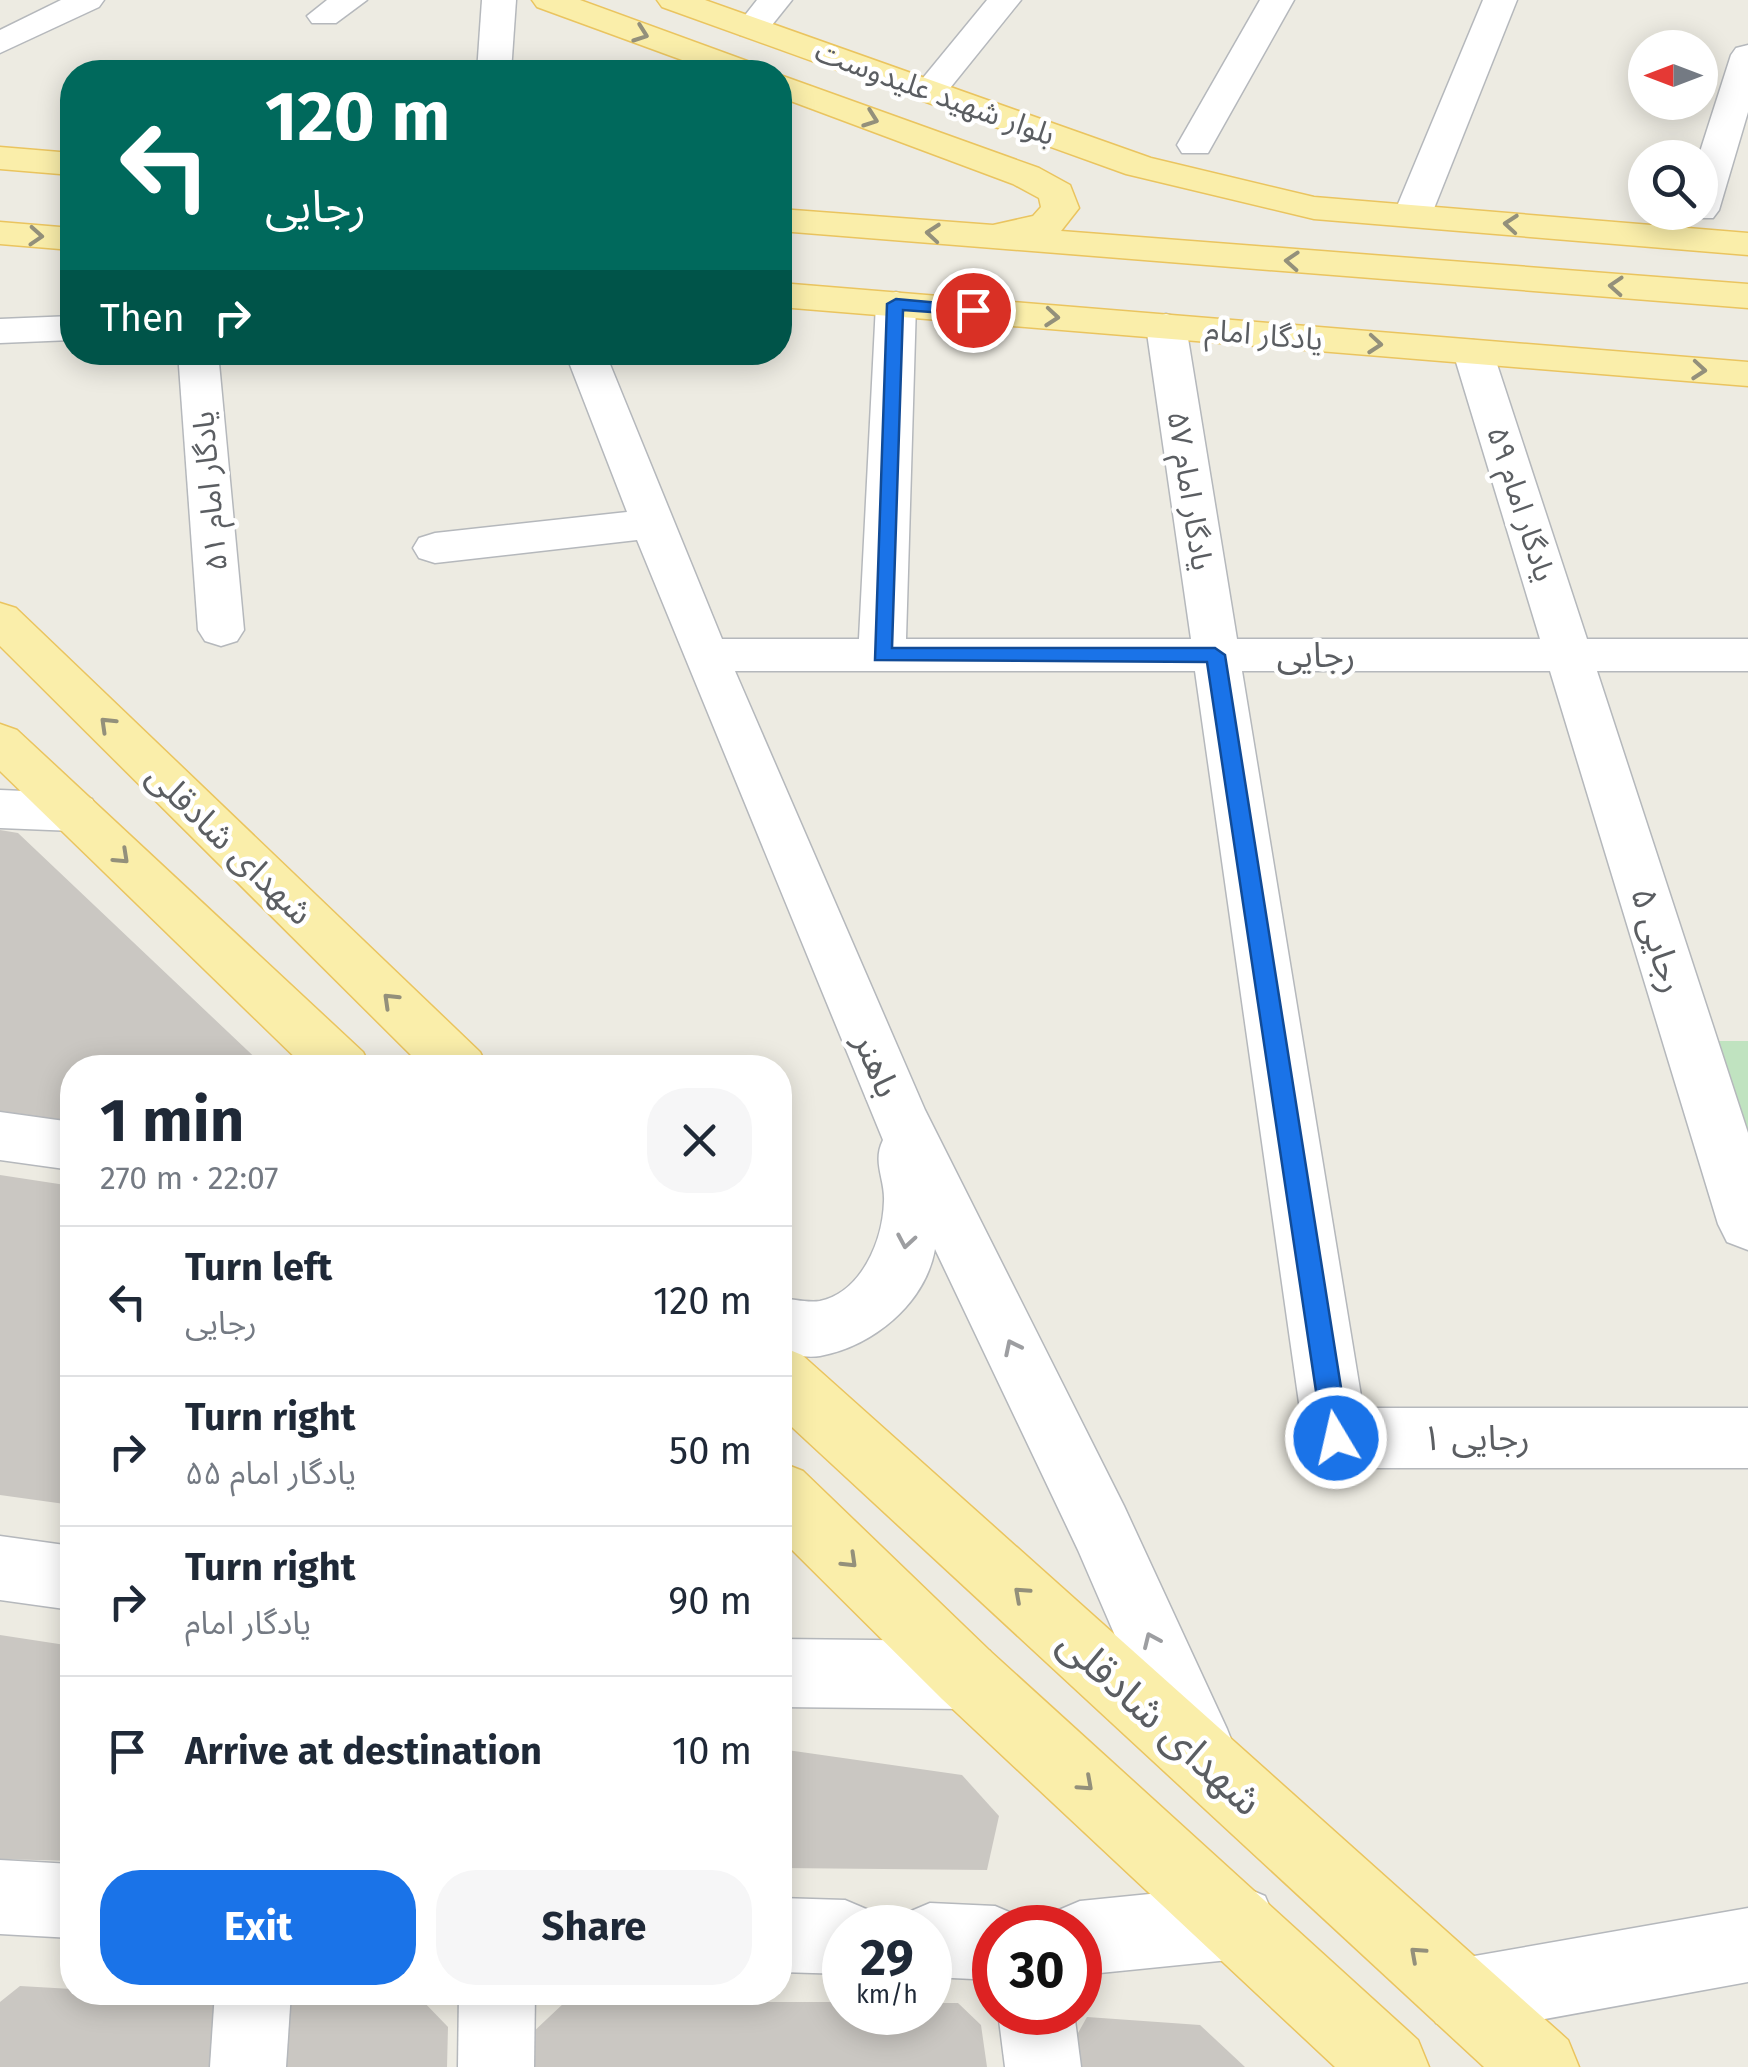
<!DOCTYPE html>
<html lang="en">
<head>
<meta charset="utf-8">
<style>
	body { margin:0; font-family:"Fira Sans","Noto Sans Arabic",sans-serif; background:#f6f6f7; color:#1f2937; height:100vh; display:flex; flex-direction:column; font-size:38px; white-space:nowrap }
	* { box-sizing:border-box; margin:0 }
	p { font-size:32px; color:#747a83 }
	.icon { flex:none; width:55px; height:55px; fill:none; stroke:currentColor; stroke-width:2; stroke-linecap:round; stroke-linejoin:round }
	.map { position:relative; flex:1; overflow:hidden }
	.details { position:absolute; left:60px; top:1055px; width:732px; height:950px; display:flex; flex-direction:column; background:#fff; border-radius:40px; box-shadow:0 5px 25px #0003 }
	.details>* { flex:none }
	.hud { position:absolute; left:60px; top:60px; width:732px; height:305px; border-radius:40px; box-shadow:0 5px 25px #0003; background:#00695c; color:#fff; overflow:hidden }
	.needle { width:65px; rotate:270deg }
	.tools { position:absolute; left:1628px; top:30px; display:grid; gap:20px }
	.tools a { display:grid; place-items:center; width:90px; height:90px; border-radius:50%; background:#fff; box-shadow:0 5px 25px #0003; font-size:50px }
	.speed { position:absolute; left:822px; top:1905px; display:flex; gap:20px; font-size:50px; font-weight:700; text-align:center }
	.speed>* { display:grid; place-content:center; width:130px; height:130px; border-radius:50%; background:#fff; box-shadow:0 5px 25px #0003; line-height:1 }
	.speed small { font-size:25px; font-weight:400 }
	.speed .limit { border:15px solid #d22; background:#fff; color:#111 }
	.pin { position:absolute; display:grid; place-items:center; width:85px; height:85px; color:#fff; margin:-42px; border:5px solid #fff; border-radius:50%; box-shadow:0 2px 10px #0007 }
	.me { position:absolute; width:110px; margin:-55px; rotate:351deg; stroke-linejoin:round; filter:drop-shadow(0 0 8px #0008) }
	.turn { display:flex; align-items:center; gap:35px; height:210px; padding:0 40px; font-size:45px }
	.turn .icon { width:130px; height:130px; stroke-width:2.5 }
	.turn b { display:block; font-size:70px; line-height:85px }
	.then { display:flex; align-items:center; height:95px; padding:0 40px; background:#0003; gap:20px; font-size:38px }
	.round { display:grid; place-items:center; flex:none; width:105px; height:105px; border-radius:40px; background:#f6f6f7 }
	.summary { display:flex; align-items:center; justify-content:space-between; height:170px; padding:0 40px }
	h1 { font-size:60px; font-weight:700; line-height:75px }
	.action { display:flex; gap:20px; margin-top:auto; padding:20px 40px }
	.action a { flex:1; height:115px; border-radius:40px; background:#1a73e8; color:#fff; font-size:40px; font-weight:700; line-height:115px; text-align:center }
	.action a+a { background:#f6f6f7; color:#1f2937 }
	ul { padding:0; list-style:none }
	li { display:flex; align-items:center; gap:30px; height:150px; padding:0 40px; border-top:2px solid #e0e1e3 }
	li div { flex:1 }
	li b { display:block; font-size:38px }
	li em { font-style:normal }
	.map>svg:first-child { display:block }
	.green { fill:#c0e3c0 }
	.building { fill:#cac7c2 }
	.lines { fill:none; stroke-linecap:round; stroke-linejoin:round }
	.minor-casing { stroke:#b5b8bc; stroke-width:3 }
	.major-casing { stroke:#eac45f; stroke-width:3 }
	.minor { fill:#fff; fill-rule:evenodd }
	.major { fill:#faeeaa; fill-rule:evenodd }
	.oneway { stroke:#93907b }
	.oneway2 { stroke:#9d9ea1 }
	.route { fill:#1a73e8; stroke:#114b97; stroke-width:2.5 }
	.labels { text-anchor:middle; stroke-width:9; stroke-linejoin:round; paint-order:stroke }
	.far-street-label { font-size:30px; fill:#5b5e62; stroke:#fff }
	.street-label { font-size:35px; fill:#5b5e62; stroke:#fff }
	.near-street-label { font-size:42px; fill:#5b5e62; stroke:#fff }
</style>
</head>
<body>
<div class="map">
<svg width="1748" height="2067" viewBox="0 0 1748 2067">
	<rect width="100%" height="100%" fill="#edebe2"/>
	<polygon class="green" points="1716,1041 1748,1041 1748,1139"/>
	<g class="building">
		<polygon points="0,830 18,833 266,1068 72,1068 72,1121 0,1111"/>
		<polygon points="0,1175 72,1186 72,1505 0,1495"/>
		<polygon points="0,1635 72,1646 72,1861 0,1859"/>
		<polygon points="780,1749 962,1775 999,1816 987,1870 780,1868"/>
		<polygon points="20,1986 72,1989 72,1992 240,1996 234,2067 0,2067 0,2002"/>
		<polygon points="268,1996 419,1997 448,2027 447,2067 262,2067"/>
		<polygon points="565,2002 845,2002 845,2012 930,2012 930,2003 958,2003 981,2025 987,2067 530,2067 530,2035"/>
		<polygon points="1087,2017 1200,2025 1245,2067 1076,2067 1073,2042"/>
	</g>
	<g class="lines">
		<defs>
			<g id="minor">
				<polygon points="61,0 104,0 99,7 0,53 0,30"/>
				<polygon points="327,0 367,0 336,23 312,23 307,16"/>
				<polygon points="482,0 516,0 511,72 477,72"/>
				<polygon points="757,0 792,0 764,35 740,35 735,28"/>
				<polygon points="987,0 1021,0 942,98 918,98 913,91 918,84"/>
				<polygon points="1260,0 1294,0 1208,153 1182,153 1177,145"/>
				<polygon points="1483,0 1517,0 1431,216 1425,224 1399,224 1393,216"/>
				<polygon points="1748,45 1748,112 1719,210 1713,218 1687,218 1683,212 1700,212 1698,158 1731,55 1736,48"/>
				<path d="M896 292 910 296 916 304 906 639H1191L1146 326 1152 318 1166 314 1180 318 1186 326 1237 639H1540L1453 352 1459 343 1473 340 1487 343 1493 352 1587 639H1748V671H1597L1748 1133V1250L1727 1242 1718 1224 1550 671H1242L1363 1408H1748V1468H1336L1314 1459 1304 1438 1195 671H735L925 1110 1124 1506 1227 1729 1237 1754 1227 1779 1202 1789 1177 1779 1078 1550 935 1249C925 1304 873 1346 820 1356 808 1358 792 1355 780 1354V1298C792 1299 808 1303 820 1301 862 1292 883 1240 884 1201 885 1179 872 1162 883 1140L637 540 435 563 419 558 413 548 419 538 435 533 627 512 565 352H605L722 639H859L876 304 882 296Z"/>
				<polygon points="72,316 72,340 0,343 0,319"/>
				<polygon points="178,352 218,352 244,630 237,641 221,646 205,641 198,630"/>
				<polygon points="0,790 74,793 92,799 99,812 92,825 74,831 0,828"/>
				<polygon points="0,1112 72,1122 72,1170 0,1160"/>
				<polygon points="0,1536 72,1546 72,1610 0,1600"/>
				<polygon points="780,1639 966,1641 990,1651 1000,1675 990,1699 966,1709 780,1707"/>
				<polygon points="0,1860 72,1864 72,1938 0,1934"/>
				<polygon points="1239,1885 1265,1896 1276,1922 1265,1948 1239,1959 1080,1975 1080,1928 1047,1928 1054,1912 1080,1901"/>
				<polygon points="780,1898 845,1900 871,1911 878,1928 845,1928 845,1974 780,1972"/>
				<polygon points="930,1903 995,1906 1021,1917 1026,1928 995,1928 995,1980 930,1977 930,1928 898,1928 904,1914"/>
				<polygon points="1748,1908 1748,1982 1463,2034 1436,2023 1425,1996 1436,1969 1463,1958"/>
				<polygon points="215,1992 291,1992 286,2067 210,2067"/>
				<polygon points="459,1992 535,1992 534,2067 458,2067"/>
				<polygon points="998,2012 1074,2012 1081,2067 1005,2067"/>
			</g>
			<g id="major">
				<polygon points="532,0 580,0 758,65 763,72 715,72 537,7"/>
				<polygon points="657,0 705,0 1151,158 1314,197 1748,233 1748,255 1314,219 1126,174 662,7"/>
				<polygon points="780,75 1039,168 1070,185 1079,208 1061,231 1748,284 1748,308 780,231 780,209 993,225 1033,216 1041,207 1039,198 1013,184 780,97"/>
				<polygon points="0,147 72,153 72,175 0,169"/>
				<polygon points="0,222 72,228 72,250 0,244"/>
				<polygon points="780,283 1748,362 1748,386 780,307"/>
				<polygon points="0,603 16,608 480,1052 488,1068 424,1068 0,646"/>
				<polygon points="0,724 17,730 363,1052 371,1068 306,1068 0,771"/>
				<polygon points="780,1346 802,1355 1568,2040 1579,2067 1484,2067 780,1416"/>
				<polygon points="780,1462 803,1471 990,1651 1418,2040 1429,2067 1335,2067 942,1699 780,1538"/>
			</g>
		</defs>
		<use href="#minor" class="minor-casing"/>
		<use href="#major" class="major-casing"/>
		<use href="#minor" class="minor"/>
		<use href="#major" class="major"/>
	</g>
	<defs><path id="oneway-chevron" d="M-2-3.5L2.5 0L-2 3.5" fill="none" stroke-width="1.6" stroke-linecap="round" stroke-linejoin="round" transform="scale(2.5)"/></defs>
	<g class="oneway">
		<use href="#oneway-chevron" transform="translate(641 34) rotate(20)"/>
		<use href="#oneway-chevron" transform="translate(871 119) rotate(20)"/>
		<use href="#oneway-chevron" transform="translate(1511 224) rotate(-175)"/>
		<use href="#oneway-chevron" transform="translate(933 233) rotate(-175)"/>
		<use href="#oneway-chevron" transform="translate(36 236) rotate(4)"/>
		<use href="#oneway-chevron" transform="translate(1292 261) rotate(-176)"/>
		<use href="#oneway-chevron" transform="translate(1616 286) rotate(-176)"/>
		<use href="#oneway-chevron" transform="translate(1052 317) rotate(5)"/>
		<use href="#oneway-chevron" transform="translate(1375 344) rotate(5)"/>
		<use href="#oneway-chevron" transform="translate(1699 370) rotate(5)"/>
		<use href="#oneway-chevron" transform="translate(107 724) rotate(-136)"/>
		<use href="#oneway-chevron" transform="translate(122 857) rotate(43)"/>
		<use href="#oneway-chevron" transform="translate(390 1000) rotate(-136)"/>
		<use href="#oneway-chevron" transform="translate(850 1561) rotate(44)"/>
		<use href="#oneway-chevron" transform="translate(1021 1594) rotate(-138)"/>
		<use href="#oneway-chevron" transform="translate(1086 1784) rotate(42)"/>
		<use href="#oneway-chevron" transform="translate(1417 1954) rotate(-138)"/>
	</g>
	<g class="oneway2">
		<use href="#oneway-chevron" transform="translate(906 1241) rotate(100)"/>
		<use href="#oneway-chevron" transform="translate(1012 1347) rotate(-116)"/>
		<use href="#oneway-chevron" transform="translate(1151 1640) rotate(-114)"/>
	</g>
	<polygon class="route" points="896,299 973,306 981,310 973,315 903,310 892,648 1215,648 1225,655 1349,1438 1345,1446 1336,1450 1327,1446 1323,1438 1207,662 875,660 887,304"/>
	<g class="labels">
		<g class="far-street-label">
			<text transform="translate(935 93) rotate(20)" y="10">بلوار شهید علیدوست</text>
			<text transform="translate(1264 335) rotate(5)" y="10">یادگار امام</text>
			<text transform="translate(210 491) rotate(-95)" y="10">یادگار امام ۵۱</text>
			<text transform="translate(1190 491) rotate(81)" y="10">یادگار امام ۵۷</text>
			<text transform="translate(1521 504) rotate(72)" y="10">یادگار امام ۵۹</text>
		</g>
		<g class="street-label">
			<text x="1316" y="667">رجایی</text>
			<text transform="translate(230 844) rotate(44)" y="12">شهدای شادقلی</text>
			<text transform="translate(1658 940) rotate(73)" y="12">رجایی ۵</text>
			<text transform="translate(877 1065) rotate(67)" y="12">باهنر</text>
			<text x="1476" y="1450">رجایی ۱</text>
		</g>
		<g class="near-street-label">
			<text transform="translate(1161 1721) rotate(42)" y="15">شهدای شادقلی</text>
		</g>
	</g>
</svg>
<div class="tools">
<a><svg class="needle" viewBox="-14 -14 28 28"><path d="M0-13l5 13h-10z" fill="#e53935"/><path d="M0 13l5-13h-10z" fill="#747a83"/></svg></a>
<a><svg class="icon" aria-label="search" viewBox="0 0 24 24"><circle cx="10" cy="10" r="6"/><path d="M15 15l6 6"/></svg></a>
</div>
<div class="speed"><div>29<small>km/h</small></div><div class="limit">30</div></div>
<div class="pin" style="left:973px;top:310px;background:#d93025"><svg class="icon" aria-label="arrive" viewBox="0 0 24 24"><path d="M6 21V4h12l-3 4 3 4H6"/></svg></div>
<svg class="me" style="left:1336px;top:1438px" viewBox="-20 -20 40 40"><circle r="17" fill="#1a73e8" stroke="#fff" stroke-width="3"/><path d="M0-11L8 9 0 5-8 9z" fill="#fff"/></svg>
<div class="hud">
<div class="turn"><svg class="icon" aria-label="left" viewBox="0 0 24 24"><path d="M17 20v-9H6M10 6l-5 5 5 5"/></svg><div><b>120 m</b>رجایی</div></div>
<div class="then">Then<svg class="icon" aria-label="right" viewBox="0 0 24 24"><path d="M7 20v-9h11M14 6l5 5-5 5"/></svg></div>
</div>
<section class="details">
<div class="summary"><div><h1>1 min</h1><p>270 m · 22:07</p></div><a class="round"><svg class="icon" aria-label="close" viewBox="0 0 24 24"><path d="M6 6l12 12M18 6L6 18"/></svg></a></div>
<ul>
<li><svg class="icon" aria-label="left" viewBox="0 0 24 24"><path d="M17 20v-9H6M10 6l-5 5 5 5"/></svg><div><b>Turn left</b><p>رجایی</p></div><em>120 m</em></li>
<li><svg class="icon" aria-label="right" viewBox="0 0 24 24"><path d="M7 20v-9h11M14 6l5 5-5 5"/></svg><div><b>Turn right</b><p>یادگار امام ۵۵</p></div><em>50 m</em></li>
<li><svg class="icon" aria-label="right" viewBox="0 0 24 24"><path d="M7 20v-9h11M14 6l5 5-5 5"/></svg><div><b>Turn right</b><p>یادگار امام</p></div><em>90 m</em></li>
<li><svg class="icon" aria-label="arrive" viewBox="0 0 24 24"><path d="M6 21V4h12l-3 4 3 4H6"/></svg><div><b>Arrive at destination</b></div><em>10 m</em></li>
</ul>
<div class="action"><a>Exit</a><a>Share</a></div>
</section>
</div>
</body>
</html>
